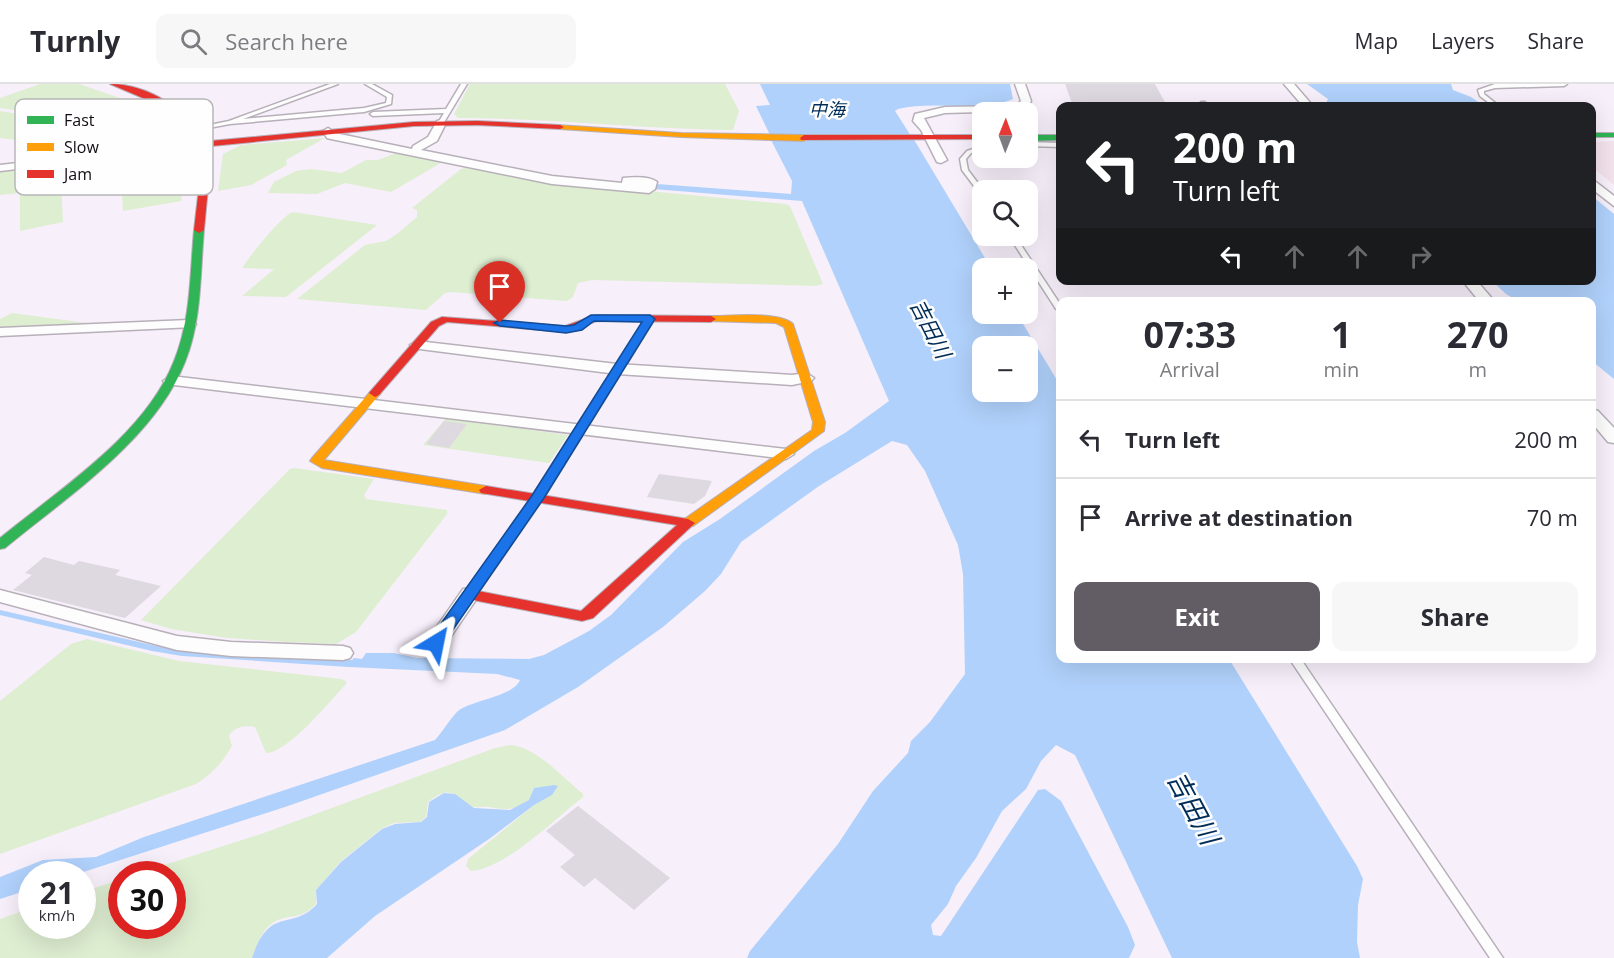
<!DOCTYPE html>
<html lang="en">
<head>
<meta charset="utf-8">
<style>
	body { margin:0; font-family:"Open Sans","Noto Sans JP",sans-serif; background:#f7f7f7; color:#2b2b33; height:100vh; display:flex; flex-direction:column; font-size:22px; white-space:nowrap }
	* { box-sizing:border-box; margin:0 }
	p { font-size:20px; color:#7c7c81 }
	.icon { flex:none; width:33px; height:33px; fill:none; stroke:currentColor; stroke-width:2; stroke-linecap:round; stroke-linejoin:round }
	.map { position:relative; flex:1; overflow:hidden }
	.drawer { position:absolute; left:1056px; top:213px; width:540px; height:366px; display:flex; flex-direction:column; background:#fff; border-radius:12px; box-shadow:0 6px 24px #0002 }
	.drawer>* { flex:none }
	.guide { position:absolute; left:1056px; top:18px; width:540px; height:183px; border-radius:12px; box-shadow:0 6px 24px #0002; background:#202124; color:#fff; overflow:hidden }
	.needle { width:39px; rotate:1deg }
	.buttons { position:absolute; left:972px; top:18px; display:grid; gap:12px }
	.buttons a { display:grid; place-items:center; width:66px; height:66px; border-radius:12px; background:#fff; box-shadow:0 6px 24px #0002; font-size:30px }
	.speed { position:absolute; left:18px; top:777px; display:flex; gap:12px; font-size:30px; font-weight:700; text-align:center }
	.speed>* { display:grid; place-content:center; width:78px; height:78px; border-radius:50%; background:#fff; box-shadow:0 6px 24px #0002; line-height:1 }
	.speed small { font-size:15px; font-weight:400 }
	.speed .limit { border:9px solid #d22; background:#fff; color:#111 }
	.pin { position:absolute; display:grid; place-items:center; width:51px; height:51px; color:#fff; margin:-62px -26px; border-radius:50% 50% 50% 0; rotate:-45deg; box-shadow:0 0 6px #0007 }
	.pin .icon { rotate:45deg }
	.me { position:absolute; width:66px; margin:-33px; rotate:35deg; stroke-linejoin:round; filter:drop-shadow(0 0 4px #0008) }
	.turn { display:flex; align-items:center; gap:21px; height:126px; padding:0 18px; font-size:27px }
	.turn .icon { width:78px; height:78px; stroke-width:2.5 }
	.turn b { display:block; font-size:42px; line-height:51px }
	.lanes { display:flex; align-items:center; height:57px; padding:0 18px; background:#0003; justify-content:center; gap:30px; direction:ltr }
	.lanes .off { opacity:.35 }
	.eta { display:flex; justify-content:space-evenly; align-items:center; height:102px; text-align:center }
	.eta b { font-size:36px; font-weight:700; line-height:42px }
	.action { display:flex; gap:12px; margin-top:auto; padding:12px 18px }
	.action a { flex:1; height:69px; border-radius:12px; background:#625c64; color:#fff; font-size:24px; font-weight:700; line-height:69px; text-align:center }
	.action a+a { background:#f7f7f7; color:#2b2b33 }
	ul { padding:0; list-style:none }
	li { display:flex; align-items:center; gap:18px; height:78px; padding:0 18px; border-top:2px solid #e1e1e2 }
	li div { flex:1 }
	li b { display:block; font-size:22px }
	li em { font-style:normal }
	header { display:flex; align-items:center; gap:36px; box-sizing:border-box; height:84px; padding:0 30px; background:#fff; border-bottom:2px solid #e1e1e2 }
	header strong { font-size:28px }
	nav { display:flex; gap:33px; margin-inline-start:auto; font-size:21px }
	.search { width:420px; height:54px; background:#f7f7f7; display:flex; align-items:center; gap:15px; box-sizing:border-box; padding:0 21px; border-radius:12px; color:#7c7c81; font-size:22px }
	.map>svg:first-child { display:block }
	.industrial { fill:#f3e2eb }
	.green { fill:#deeed1 }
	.water { fill:#b0d1fb; fill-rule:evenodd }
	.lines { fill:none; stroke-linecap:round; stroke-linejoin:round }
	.stream { stroke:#b0d1fb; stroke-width:4 }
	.building { fill:#ded8e0 }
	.lane-casing { stroke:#b7b0b9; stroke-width:3 }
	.street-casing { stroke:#b7b0b9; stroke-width:3 }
	.fast-casing { stroke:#b7b0b9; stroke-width:2 }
	.slow-casing { stroke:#b7b0b9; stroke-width:2 }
	.jam-casing { stroke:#b7b0b9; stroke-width:2 }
	.lane { fill:#fefdfe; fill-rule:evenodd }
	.street { fill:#fefdfe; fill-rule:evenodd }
	.fast { fill:#30b455; fill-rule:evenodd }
	.slow { fill:#ff9f0a; fill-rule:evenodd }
	.jam { fill:#e5322d; fill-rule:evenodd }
	.route { fill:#1a73e8; stroke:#114b97; stroke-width:1.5 }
	.labels { text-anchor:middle; stroke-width:5; stroke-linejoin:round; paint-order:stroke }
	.far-water-label { font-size:18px; font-style:italic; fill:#002d58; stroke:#fefefe }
	.water-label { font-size:21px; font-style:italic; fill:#002d58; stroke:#fefefe }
	.near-water-label { font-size:26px; font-style:italic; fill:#002d58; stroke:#fefefe }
	.key { fill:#fefefe; stroke:#b7b6b8; stroke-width:1.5 }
	.key-label { font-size:16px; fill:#120d13 }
</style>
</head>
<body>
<header>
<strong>Turnly</strong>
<div class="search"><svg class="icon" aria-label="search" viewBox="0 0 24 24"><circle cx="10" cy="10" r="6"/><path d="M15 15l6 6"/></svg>Search here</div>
<nav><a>Map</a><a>Layers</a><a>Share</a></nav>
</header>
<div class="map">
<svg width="1614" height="874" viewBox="0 0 1614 874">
	<rect width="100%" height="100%" fill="#f7effa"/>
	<polygon class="industrial" points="1614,57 1614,101 1592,83 1592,58"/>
	<g class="green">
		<polygon points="40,0 79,0 129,17 85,37 0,24 0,14"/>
		<path d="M470 0H725L739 27 733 46C641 45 550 34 458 34L454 30Z"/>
		<path d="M0 27 77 39 78 40C51 53 30 59 0 54Z"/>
		<polygon points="325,54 286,76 287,81 251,101 218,107 223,70 241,61"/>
		<polygon points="396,69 444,77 391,108 345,99 317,110 268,109 274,98 296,87 310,85 342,89 366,76 378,76"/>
		<polygon points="178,71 186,75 181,117 123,127 121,94 173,84 173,72"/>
		<polygon points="60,82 63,138 20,147 20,109 0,111 0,87"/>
		<polygon points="466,84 543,97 785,120 790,122 823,200 816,202 592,196 578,199 573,213 567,217 451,208 445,209 426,226 297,215 365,161 386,157 397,150 417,133 417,126 412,124 461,85"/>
		<path d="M293 128 377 141 286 213 242 212 274 185 242 184C250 172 281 132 293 128Z"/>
		<polygon points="12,229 101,241 0,244 0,235"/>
		<polygon points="446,334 568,351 549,379 423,361"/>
		<polygon points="294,384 374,395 364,411 366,415 447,426 447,430 356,548 336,560 286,558 227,554 171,545 141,536 290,385"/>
		<path d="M87 555 179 577 341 595 346 597V600C330 617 288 669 266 669L255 643C246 641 233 643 229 652L232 662C222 679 212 690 196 700L0 770V617L71 560Z"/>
		<path d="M510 661C537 663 563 694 583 710V713C556 734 505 785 471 787L466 782 468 775 534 721 552 711 558 702 534 704C530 708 533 712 529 716 515 727 504 726 489 723 484 722 479 724 474 723 453 719 456 696 428 718L426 733 420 738 394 739 381 745 340 778 316 806V820C300 838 286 828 270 841 261 848 256 864 252 874H0V835L31 824 32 842H82L83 808 121 795 122 842H172V790H136L261 750 495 664Z"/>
	</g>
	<g class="water">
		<path d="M760 0H1010L1013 15C980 29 934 16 898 25L895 27 911 52 770 51 756 22 770 21Z"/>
		<polygon points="1307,0 1451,0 1453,6 1471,13 1484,22 1329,22 1326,19 1328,15"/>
		<path d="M770 54H913L991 184H982V230H1017L1060 301V574L1229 575 1357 782 1363 795 1358 821 1357 858 1360 874H1172L1075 671 1056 661 1041 677 1026 705 1002 727 976 774 956 802 948 820 931 841 933 851 941 852 1038 706 1045 705 1061 717 1128 843 1135 861 1129 874H747L750 867 838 760 873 707 908 669 911 657 930 638 965 590 963 490 958 461 925 387 907 361 892 357 819 402 741 458 721 490 705 507 663 543 578 603 505 646 285 723 77 790H32L31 805 0 815V793L43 776 96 773 144 753 435 656C441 650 453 631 458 627 472 616 513 613 520 596L497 590 349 583 182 572 152 567 0 531V526L174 566 287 574 352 576 354 574 362 575 366 569H394L417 574 529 575 544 571 589 547 611 531 683 458 720 435 814 367 845 349 889 317 802 117 653 105 657 100 791 110 792 97ZM982 262H1028V308H982Z"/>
		<polygon points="1592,112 1614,130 1614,295 1592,277 1592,218 1518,217 1506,210 1492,197 1592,196"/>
		<path d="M554 701 558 702 552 711 534 721 489 755 375 832 327 874H252C270 820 292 848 317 820L316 806 341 778 382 745 395 740 421 738 427 733 429 718 444 709 455 710 474 724 510 726 529 716 534 704Z"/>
	</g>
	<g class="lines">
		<polyline class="stream" points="111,74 174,67"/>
	</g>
	<g class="building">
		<polygon points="1065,0 1155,0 1167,22 1073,22"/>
		<polygon points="444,337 467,340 449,364 426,360"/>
		<polygon points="659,390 712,397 705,412 694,420 647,413"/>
		<polygon points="44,473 74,481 79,477 120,486 115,491 161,502 125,534 13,506 32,491 25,489"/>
		<polygon points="578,722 670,794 634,826 595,794 584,803 560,783 575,771 546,747"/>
	</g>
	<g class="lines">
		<defs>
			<g id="lane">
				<polygon points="330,0 338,0 243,35 364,24 386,19 387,13 365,0 372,0 392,11 391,20 364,28 230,40 198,46 195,44 229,37"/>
				<polygon points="461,0 467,0 443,40 438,39 444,29 373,32 370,30 373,28 446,25"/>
				<polygon points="1495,0 1567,0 1564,2 1495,4 1484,7 1484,10 1499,22 1493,22 1480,12 1478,6"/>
				<polygon points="1201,18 1205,18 1207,22 1203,22"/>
				<polygon points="1028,58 1060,59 1060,63 1028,62"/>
				<polygon points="982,62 982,66 971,69 966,75 968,86 983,106 982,111 980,110 962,86 960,75 967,67"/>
				<polygon points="1009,152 1015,152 1060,220 1060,227 1056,225"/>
				<polygon points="1289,574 1300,574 1503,874 1490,874"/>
			</g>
			<g id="street">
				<polygon points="1015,0 1025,0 1031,17 1026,25 1021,27 945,29 924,34 947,76 941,79 937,78 921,46 913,37 915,30 945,23 1016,22 1021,17"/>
				<polygon points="1284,0 1294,0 1313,22 1303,22"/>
				<path d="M441 36 446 39 437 57 421 66 552 92 622 99 623 94C632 93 650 92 657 98L655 105 649 109 552 100 331 55 327 54 323 47 328 44 335 49 412 65 413 62 428 53 437 37Z"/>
				<polygon points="208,57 212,58 212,62 0,87 0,81"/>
				<polygon points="1592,95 1614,112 1614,122 1592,105"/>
				<polygon points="1462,196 1476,196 1495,218 1480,218"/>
				<polygon points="189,236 194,237 196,240 194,243 0,252 0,244"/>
				<polygon points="417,257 617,280 792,291 806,289 814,294 811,297 792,301 617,290 412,264 410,261"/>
				<polygon points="171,292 786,365 794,370 786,375 166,300 163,297"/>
				<polygon points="1592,325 1598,327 1614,344 1614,359 1608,358 1592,339"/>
				<polygon points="470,504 477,505 480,510 443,564 436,566 429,564 426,559 429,554 463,505"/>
				<polygon points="0,506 177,552 231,558 343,562 350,564 353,569 350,574 343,576 231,572 177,566 0,518"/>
			</g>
			<g id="fast">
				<rect x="1592" y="49" width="22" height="4"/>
				<polygon points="1028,51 1060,51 1060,56 1028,57"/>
				<path d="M199 143 204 146C200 189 202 237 185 278 154 356 68 412 5 464L0 465V454C60 405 145 351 174 277 191 236 190 189 194 146Z"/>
				<polygon points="650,232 655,235 544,414 479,508 480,511 478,514 473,516 465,513 463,510 465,507 531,413 645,235"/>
			</g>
			<g id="slow">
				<polygon points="557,41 681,49 804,51 808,54 804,57 681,53 560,45 556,43"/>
				<path d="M711 232C730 232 780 227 793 240L825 338 824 347 693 442 688 443 681 439 683 436 812 346 813 338 784 243 776 239 707 237 706 235Z"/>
				<polygon points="375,305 381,309 379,311 324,376 486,402 493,406 491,409 486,410 322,384 310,377 312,374 371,307"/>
			</g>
			<g id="jam">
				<path d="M110 0C150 0 187 27 210 57L414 38 477 37 560 41 564 43 560 45 477 41 414 42 212 62 204 146 199 149 194 146 204 60 185 39 164 23Z"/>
				<polygon points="804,51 982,51 982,55 801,56 800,54"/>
				<polygon points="596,231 711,232 716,235 711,238 597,237 566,248 447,238 439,242 379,311 375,313 369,309 431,238 442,233 565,242"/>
				<polygon points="486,402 688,435 695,439 593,534 582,537 473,516 466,511 473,506 581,527 677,441 481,409 479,406"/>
			</g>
		</defs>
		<use href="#lane" class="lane-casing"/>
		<use href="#street" class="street-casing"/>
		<use href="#fast" class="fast-casing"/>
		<use href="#slow" class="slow-casing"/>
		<use href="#jam" class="jam-casing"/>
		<use href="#lane" class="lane"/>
		<use href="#street" class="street"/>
		<use href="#fast" class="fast"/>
		<use href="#slow" class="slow"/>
		<use href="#jam" class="jam"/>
	</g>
	<polygon class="route" points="591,231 650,231 655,235 544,414 441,563 430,563 428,559 430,555 531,413 642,238 594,237 582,246 566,249 500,242 494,239 500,236 566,242 574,241"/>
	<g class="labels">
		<g class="far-water-label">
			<text x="827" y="32">中海</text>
		</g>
		<g class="water-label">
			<text transform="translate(930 245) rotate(63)" y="7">吉田川</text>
		</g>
		<g class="near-water-label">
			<text transform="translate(1193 724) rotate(62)" y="9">吉田川</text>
		</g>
	</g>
	<rect x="15" y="15" width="198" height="96" rx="9" class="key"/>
	<rect x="27" y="32" width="27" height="8" fill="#30b455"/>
	<rect x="27" y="59" width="27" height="8" fill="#ff9f0a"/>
	<rect x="27" y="86" width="27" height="8" fill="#e5322d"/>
	<g class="key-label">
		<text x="64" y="42">Fast</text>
		<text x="64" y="69">Slow</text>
		<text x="64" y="96">Jam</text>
	</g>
</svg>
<div class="buttons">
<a><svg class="needle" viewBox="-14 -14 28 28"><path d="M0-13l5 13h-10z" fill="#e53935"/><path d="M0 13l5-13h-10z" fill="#7c7c81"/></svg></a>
<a><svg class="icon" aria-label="search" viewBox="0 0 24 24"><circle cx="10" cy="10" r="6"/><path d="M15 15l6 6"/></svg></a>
<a>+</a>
<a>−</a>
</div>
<div class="speed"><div>21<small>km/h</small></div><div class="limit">30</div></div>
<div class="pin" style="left:500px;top:239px;background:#d93025"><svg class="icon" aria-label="arrive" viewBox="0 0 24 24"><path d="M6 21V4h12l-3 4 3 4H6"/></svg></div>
<svg class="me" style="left:436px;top:559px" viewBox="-20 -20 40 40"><path d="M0-17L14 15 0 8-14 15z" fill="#1a73e8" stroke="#fff" stroke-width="4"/></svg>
<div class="guide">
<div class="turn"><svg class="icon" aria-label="left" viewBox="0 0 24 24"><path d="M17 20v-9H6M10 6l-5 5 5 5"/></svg><div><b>200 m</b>Turn left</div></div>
<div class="lanes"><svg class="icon" aria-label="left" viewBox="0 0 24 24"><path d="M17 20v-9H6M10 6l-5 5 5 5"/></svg><svg class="icon off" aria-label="ahead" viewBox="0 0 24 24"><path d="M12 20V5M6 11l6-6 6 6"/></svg><svg class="icon off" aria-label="ahead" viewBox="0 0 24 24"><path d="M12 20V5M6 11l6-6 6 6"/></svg><svg class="icon off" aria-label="right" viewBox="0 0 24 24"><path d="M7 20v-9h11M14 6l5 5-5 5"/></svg></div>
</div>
<section class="drawer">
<div class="eta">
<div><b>07:33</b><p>Arrival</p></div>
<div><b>1</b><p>min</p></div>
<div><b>270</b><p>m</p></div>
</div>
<ul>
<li><svg class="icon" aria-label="left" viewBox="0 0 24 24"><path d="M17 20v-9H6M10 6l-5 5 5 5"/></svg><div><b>Turn left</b></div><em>200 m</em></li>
<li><svg class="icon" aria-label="arrive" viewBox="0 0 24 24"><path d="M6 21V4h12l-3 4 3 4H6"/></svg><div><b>Arrive at destination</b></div><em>70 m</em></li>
</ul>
<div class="action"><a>Exit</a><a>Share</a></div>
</section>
</div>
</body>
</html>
